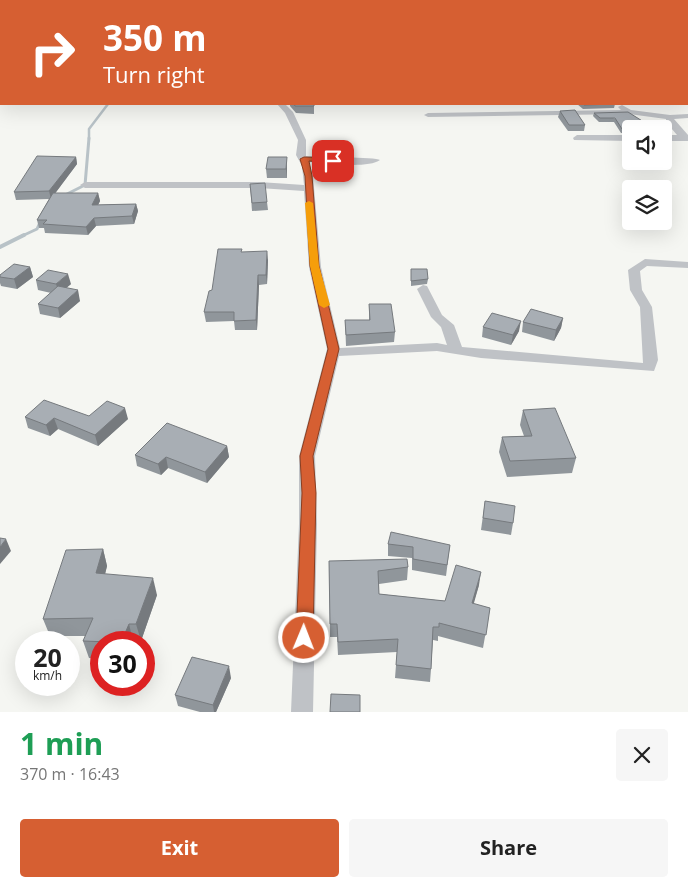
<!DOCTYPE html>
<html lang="en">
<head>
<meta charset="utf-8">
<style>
	body { margin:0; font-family:"Open Sans",sans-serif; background:#f6f6f6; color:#222; height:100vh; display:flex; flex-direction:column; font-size:19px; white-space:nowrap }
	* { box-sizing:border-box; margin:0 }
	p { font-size:16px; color:#767676 }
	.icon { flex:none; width:28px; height:28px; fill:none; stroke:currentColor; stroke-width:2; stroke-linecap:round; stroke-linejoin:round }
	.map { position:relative; height:712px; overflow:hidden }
	.details { display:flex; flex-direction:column; background:#fff; flex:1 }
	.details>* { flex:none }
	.hud { position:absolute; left:0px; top:0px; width:689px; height:105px; box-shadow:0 5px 20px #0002; background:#d65f32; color:#fff; overflow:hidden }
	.fabs { position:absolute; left:622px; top:120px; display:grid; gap:10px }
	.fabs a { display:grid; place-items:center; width:50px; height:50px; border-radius:5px; background:#fff; box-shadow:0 5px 20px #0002; font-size:25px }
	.speed { position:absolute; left:15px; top:631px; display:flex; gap:10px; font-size:25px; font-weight:700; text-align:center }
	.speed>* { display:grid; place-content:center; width:65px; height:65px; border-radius:50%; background:#fff; box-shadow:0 5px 20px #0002; line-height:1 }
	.speed small { font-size:12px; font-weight:400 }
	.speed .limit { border:8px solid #d22; background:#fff; color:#111 }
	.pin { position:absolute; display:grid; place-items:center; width:42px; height:42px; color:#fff; margin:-21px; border-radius:10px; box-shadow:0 2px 8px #0006 }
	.me { position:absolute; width:55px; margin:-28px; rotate:1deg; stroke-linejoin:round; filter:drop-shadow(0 0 4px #0008) }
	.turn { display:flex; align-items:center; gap:18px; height:105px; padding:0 20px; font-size:22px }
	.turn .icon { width:65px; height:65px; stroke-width:2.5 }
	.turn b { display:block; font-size:35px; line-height:42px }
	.round { display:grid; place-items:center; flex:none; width:52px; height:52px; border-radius:5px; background:#f6f6f6 }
	.head { display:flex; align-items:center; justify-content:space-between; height:85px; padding:0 20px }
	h1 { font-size:30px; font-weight:700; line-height:38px; color:#1e9e55 }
	.button { display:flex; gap:10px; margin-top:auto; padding:10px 20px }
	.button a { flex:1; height:58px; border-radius:5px; background:#d65f32; color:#fff; font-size:20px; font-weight:700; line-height:58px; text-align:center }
	.button a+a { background:#f6f6f6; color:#222 }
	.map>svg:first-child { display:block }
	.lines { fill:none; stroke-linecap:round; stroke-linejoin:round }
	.stream-far2 { stroke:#b8c2c7; stroke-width:2.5 }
	.stream-far1 { stroke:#b8c2c7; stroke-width:3 }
	.stream { stroke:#b8c2c7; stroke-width:4 }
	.minor { fill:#bfc2c6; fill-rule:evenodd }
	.wall { fill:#90969b }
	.shaded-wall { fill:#767a7e }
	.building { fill:#a8aeb4; stroke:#767a7e }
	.route { fill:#d65f32; stroke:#8b3e20 }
	.slow { fill:#f59e0b }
</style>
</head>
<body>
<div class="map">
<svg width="688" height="712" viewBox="0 0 688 712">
	<rect width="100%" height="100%" fill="#f5f6f2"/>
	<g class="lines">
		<polyline class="stream-far2" points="89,139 89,129 108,104"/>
		<g class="stream-far1">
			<polyline points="65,195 85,185 89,138"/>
			<polyline points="22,236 37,229 41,220"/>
		</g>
		<polyline class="stream" points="0,247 24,235"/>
		<g class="minor">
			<rect x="0" y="90" width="1" height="4"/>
			<path d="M277 104H285L293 112 306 140V156C317 157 376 157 380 160 368 169 325 163 309 162L313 176 321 267 340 348 437 343 447 345 441 327 431 317 417 289 423 285 427 286 442 315 454 325 462 347 643 363 640 307 630 290 628 270 645 259 688 262V268L647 266 640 271 642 290 652 307 658 360 654 371 481 358 437 351 339 356 315 456 317 524 313 712H291L299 524V456L327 349 309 267 304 191 259 188H85L80 185 85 182H259L304 185 302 166 296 155 298 140 285 113Z"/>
			<polygon points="622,105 631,110 670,115 688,114 688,118 674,119 688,135 688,141 664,141 664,135 677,135 666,122 666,119 629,114 428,117 424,115 428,113 621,110 618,107"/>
			<polygon points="577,135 631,135 631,141 574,140 573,138"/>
		</g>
	</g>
	<g class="wall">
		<polygon points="305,0 328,0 326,1"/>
		<polygon points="290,104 314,104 314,114 296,113 290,106"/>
		<polygon points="577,104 615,104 614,108 583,109"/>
		<polygon points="560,111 585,125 584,131 568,131 558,117"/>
		<polygon points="594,113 655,129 631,129 631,133 621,133 614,122 599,122 593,116"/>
		<polygon points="76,157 77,164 55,193 98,193 100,201 98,205 136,204 138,211 134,224 96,226 88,235 45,233 44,228 39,228 37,220 49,199 16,200 14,192"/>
		<polygon points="287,165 287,178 267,178 266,169"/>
		<polygon points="250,184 267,202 268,210 252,211"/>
		<polygon points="242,252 268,260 267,284 259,285 257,330 235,330 234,321 206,322 204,312 212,290"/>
		<polygon points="30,267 33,277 17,289 1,286 0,283 0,275"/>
		<polygon points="411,269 428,279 427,284 411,286"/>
		<polygon points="36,280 71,284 66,288 80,301 60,318 40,314 38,304 51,293 38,290"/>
		<polygon points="369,304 395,332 394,342 346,346 345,320 369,320"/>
		<polygon points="563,318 561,328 554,341 522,332 523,322"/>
		<polygon points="483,327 519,331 511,345 482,337"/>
		<polygon points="523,410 576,458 572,473 507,477 499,452 502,437 524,436 520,425"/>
		<polygon points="89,416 128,419 98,446 58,429 50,436 28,428 25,417"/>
		<polygon points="227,446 229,457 207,483 168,468 161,475 137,466 135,455"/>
		<polygon points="485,501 513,523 511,535 481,530"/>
		<polygon points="388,544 450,545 446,576 412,570 412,558 388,556"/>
		<polygon points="103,549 107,566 105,574 157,595 141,641 133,641 133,642 101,642 101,659 89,658 83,641 86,636 50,636 43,619"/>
		<polygon points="329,561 408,567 407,580 379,584 379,594 445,601 479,585 473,604 490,608 483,648 438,636 438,641 433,640 431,669 430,682 395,678 397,652 338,655 337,637 330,637"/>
		<polygon points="231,678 216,712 200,712 178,706 175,695"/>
	</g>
	<g class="shaded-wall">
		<polygon points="76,157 77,164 51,199 49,191"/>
		<polygon points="287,157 287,178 286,169"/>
		<polygon points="98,193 100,201 94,213 92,205"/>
		<polygon points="136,204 138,211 134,224 132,216"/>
		<polygon points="94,218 96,226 88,235 86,227"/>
		<polygon points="267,251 268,260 267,284 266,275"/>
		<polygon points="30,267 33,277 17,289 14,279"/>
		<polygon points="68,274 71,284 59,294 56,284"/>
		<polygon points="258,275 259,285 257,330 256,320"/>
		<polygon points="78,290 80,301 60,318 58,308"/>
		<polygon points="563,318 561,328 554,341 556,330"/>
		<polygon points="521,321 519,331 511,345 513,335"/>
		<polygon points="125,408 128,419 98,446 95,435"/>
		<polygon points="54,418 58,429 50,436 46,425"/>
		<polygon points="227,446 229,457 207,483 205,472"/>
		<polygon points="166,457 168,468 161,475 158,464"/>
		<polygon points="6,539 11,551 0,564 0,547"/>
		<polygon points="103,549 107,566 101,590 96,573"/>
		<polygon points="481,572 479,585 470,617 472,603"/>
		<polygon points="153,578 157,595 141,641 136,624"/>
		<polygon points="129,624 133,641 133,642 125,642 123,638"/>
		<polygon points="113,637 115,642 111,642"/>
		<polygon points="229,666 231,678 216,712 214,712 213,705"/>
	</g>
	<g class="building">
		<polygon points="294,104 314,104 314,106 295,106"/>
		<polygon points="583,104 615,104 584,105"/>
		<polygon points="575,110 585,125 569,125 560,111"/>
		<polygon points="628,112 655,129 622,129 615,118 600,118 594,113"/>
		<polygon points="37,156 76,157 49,191 14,192"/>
		<polygon points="268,157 287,157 286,169 266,169"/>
		<polygon points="265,183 267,202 252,203 250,184"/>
		<polygon points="53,193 98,193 92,205 136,204 132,216 94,218 86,227 43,224 47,220 37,220"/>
		<polygon points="218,249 242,249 241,252 267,251 266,275 258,275 256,320 234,321 234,312 204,312 209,291 212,290"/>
		<polygon points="14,264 30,267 14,279 0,277 0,275"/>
		<polygon points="411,269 427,269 428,279 411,281"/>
		<polygon points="48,270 68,274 56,284 36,280"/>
		<polygon points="58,286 78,290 58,308 38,304"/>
		<polygon points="369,304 391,304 395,332 346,335 345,320 370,320"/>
		<polygon points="531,309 563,318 556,330 523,322"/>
		<polygon points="492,313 521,321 513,335 483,327"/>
		<polygon points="44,400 89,416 107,401 125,408 95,435 54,418 46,425 25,417"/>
		<polygon points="555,408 576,458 510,461 502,437 532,436 523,410"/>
		<polygon points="167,423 227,446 205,472 166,457 158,464 135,455"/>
		<polygon points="485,501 515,506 513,523 483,518"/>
		<polygon points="391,532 450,545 447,565 413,559 413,547 388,544"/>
		<polygon points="0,538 6,539 0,547"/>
		<polygon points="103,549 96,573 153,578 136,624 129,624 123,638 113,637 111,642 83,641 93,618 43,619 66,550"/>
		<polygon points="407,559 408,567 378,571 379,594 445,601 456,565 481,572 472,603 490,608 486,635 439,623 439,627 433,627 431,669 396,665 398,639 338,642 337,624 330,624 329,561"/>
		<polygon points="192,657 229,666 213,705 175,695"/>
		<polygon points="331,694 360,695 360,712 330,712"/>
	</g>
	<polygon class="route" points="304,157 333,158 337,161 333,163 309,161 312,176 319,266 339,349 313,456 316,493 313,638 310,643 304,645 298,643 296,638 302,493 300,456 328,349 310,266 305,176 300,159"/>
	<polygon class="slow" points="309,201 313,203 319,266 330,305 324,308 319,305 310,266 305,203"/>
</svg>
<div class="fabs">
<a><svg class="icon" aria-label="sound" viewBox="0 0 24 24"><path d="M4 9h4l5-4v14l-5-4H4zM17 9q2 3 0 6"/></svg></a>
<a><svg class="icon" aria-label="layers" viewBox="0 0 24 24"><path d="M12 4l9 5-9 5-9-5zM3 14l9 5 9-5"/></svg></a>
</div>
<div class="speed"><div>20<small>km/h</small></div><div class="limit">30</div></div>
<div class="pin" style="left:333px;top:161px;background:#d93025"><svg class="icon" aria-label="arrive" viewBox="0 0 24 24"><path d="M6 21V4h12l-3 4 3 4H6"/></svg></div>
<svg class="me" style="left:304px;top:638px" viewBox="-20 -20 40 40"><circle r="17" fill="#d65f32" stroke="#fff" stroke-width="3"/><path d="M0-11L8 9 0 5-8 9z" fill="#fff"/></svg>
<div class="hud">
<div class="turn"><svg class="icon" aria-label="right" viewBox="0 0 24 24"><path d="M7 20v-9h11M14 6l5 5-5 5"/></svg><div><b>350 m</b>Turn right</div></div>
</div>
</div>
<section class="details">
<div class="head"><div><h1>1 min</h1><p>370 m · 16:43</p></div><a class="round"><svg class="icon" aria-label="close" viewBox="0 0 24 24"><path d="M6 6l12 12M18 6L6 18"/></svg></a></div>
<div class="button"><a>Exit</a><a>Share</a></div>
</section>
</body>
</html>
